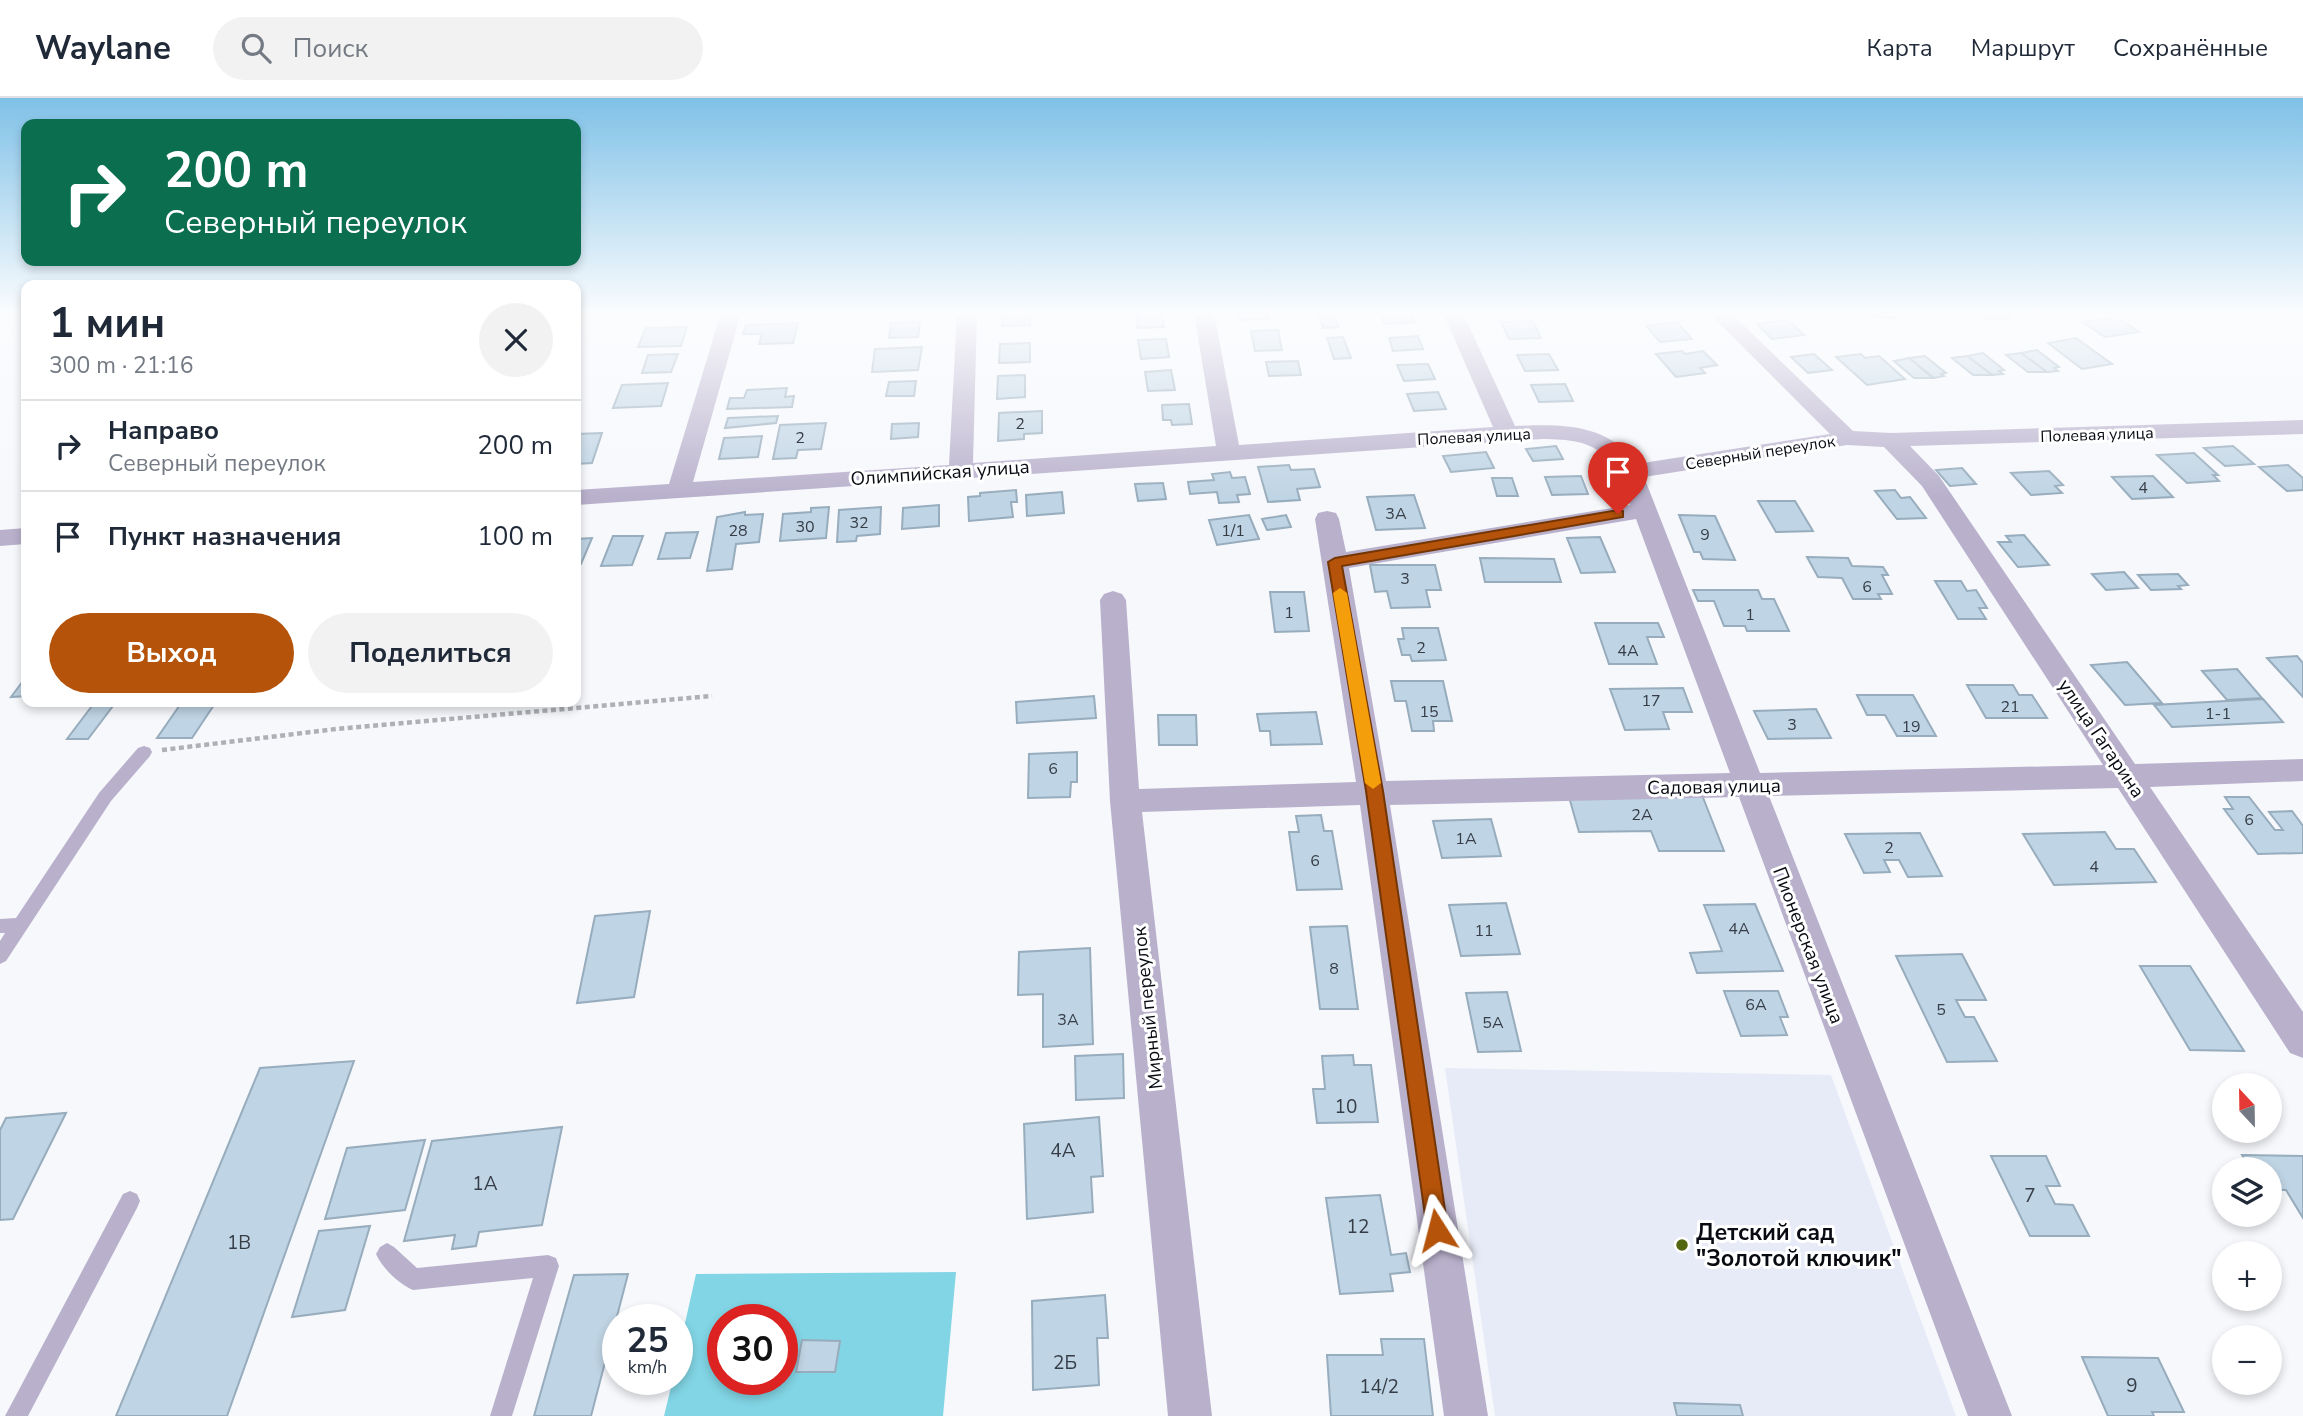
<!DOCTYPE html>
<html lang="ru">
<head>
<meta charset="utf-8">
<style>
	body { margin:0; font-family:"Nunito Sans",sans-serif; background:#f2f2f3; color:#1f2937; height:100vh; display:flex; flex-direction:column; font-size:26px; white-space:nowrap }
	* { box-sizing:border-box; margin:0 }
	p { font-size:23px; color:#747a83 }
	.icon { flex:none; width:38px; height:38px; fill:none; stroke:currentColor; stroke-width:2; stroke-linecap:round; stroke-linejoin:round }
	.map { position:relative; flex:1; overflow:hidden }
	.side { position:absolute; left:21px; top:182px; width:560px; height:427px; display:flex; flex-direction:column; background:#fff; border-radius:14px; box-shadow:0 4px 10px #0003 }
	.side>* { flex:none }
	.banner { position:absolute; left:21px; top:21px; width:560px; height:147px; border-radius:14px; box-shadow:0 4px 10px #0003; background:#0b6e4f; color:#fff; overflow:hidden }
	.needle { width:46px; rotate:338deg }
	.controls { position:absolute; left:2212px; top:975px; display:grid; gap:14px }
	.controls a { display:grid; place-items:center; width:70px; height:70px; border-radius:50%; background:#fff; box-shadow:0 4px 10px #0003; font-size:35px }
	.speed { position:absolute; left:602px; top:1206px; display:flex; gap:14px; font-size:35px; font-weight:700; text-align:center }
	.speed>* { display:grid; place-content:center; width:91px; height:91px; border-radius:50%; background:#fff; box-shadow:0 4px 10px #0003; line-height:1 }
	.speed small { font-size:18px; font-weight:400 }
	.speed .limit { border:10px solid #d22; background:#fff; color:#111 }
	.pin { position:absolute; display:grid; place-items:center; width:60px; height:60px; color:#fff; margin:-72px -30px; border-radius:50% 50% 50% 0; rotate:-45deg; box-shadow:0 0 7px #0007 }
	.pin .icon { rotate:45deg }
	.me { position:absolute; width:77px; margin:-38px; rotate:351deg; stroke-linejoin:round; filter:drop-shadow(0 0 5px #0008) }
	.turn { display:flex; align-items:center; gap:24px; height:147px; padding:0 28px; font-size:32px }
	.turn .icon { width:91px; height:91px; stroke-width:2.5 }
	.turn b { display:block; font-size:49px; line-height:60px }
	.round { display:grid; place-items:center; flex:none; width:74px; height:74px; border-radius:37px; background:#f2f2f3 }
	.summary { display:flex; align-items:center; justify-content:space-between; height:119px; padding:0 28px }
	h1 { font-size:42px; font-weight:700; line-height:52px }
	.action { display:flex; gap:14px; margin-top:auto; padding:14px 28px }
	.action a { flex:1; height:80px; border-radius:42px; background:#b45309; color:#fff; font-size:28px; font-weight:700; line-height:80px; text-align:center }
	.action a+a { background:#f2f2f3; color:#1f2937 }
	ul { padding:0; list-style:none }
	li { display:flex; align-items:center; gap:21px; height:91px; padding:0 28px; border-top:2px solid #e0e1e3 }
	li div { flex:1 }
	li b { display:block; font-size:26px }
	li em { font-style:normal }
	header { display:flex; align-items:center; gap:42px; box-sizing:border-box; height:98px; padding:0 35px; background:#fff; border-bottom:2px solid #e0e1e3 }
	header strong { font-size:33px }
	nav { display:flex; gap:38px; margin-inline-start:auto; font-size:24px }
	.search { width:490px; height:63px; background:#f2f2f3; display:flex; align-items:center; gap:18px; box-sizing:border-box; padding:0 24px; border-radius:38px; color:#747a83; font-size:26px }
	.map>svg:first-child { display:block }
	.built { fill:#e7ebf7 }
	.water { fill:#82d5e5; fill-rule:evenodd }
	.building { fill:#bfd4e4; stroke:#97acbc; stroke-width:2 }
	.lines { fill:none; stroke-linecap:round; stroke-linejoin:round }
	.path { stroke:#aeb0b5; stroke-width:4.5; stroke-dasharray:5 3.5; stroke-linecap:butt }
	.lane { fill:#b9b1cc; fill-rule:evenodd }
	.street { fill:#b9b1cc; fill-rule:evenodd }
	.route { fill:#b45309; stroke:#753606; stroke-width:2 }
	.slow { fill:#f59e0b }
	.poi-dot { fill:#526510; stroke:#fff; stroke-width:2.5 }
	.labels { text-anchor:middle; stroke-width:6; stroke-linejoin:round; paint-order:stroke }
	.number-label { font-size:16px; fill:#363d47 }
	.far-street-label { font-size:16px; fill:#090b13; stroke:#fff }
	.street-label { font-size:19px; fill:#090b13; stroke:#fff }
	.near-number-label { font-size:19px; fill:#363d47 }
	.near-poi-label { font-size:23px; font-weight:bold; fill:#090b13; stroke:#fff; text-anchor:start }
</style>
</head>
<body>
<header>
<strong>Waylane</strong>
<div class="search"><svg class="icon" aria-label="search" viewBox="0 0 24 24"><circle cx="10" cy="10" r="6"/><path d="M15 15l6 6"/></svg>Поиск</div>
<nav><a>Карта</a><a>Маршрут</a><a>Сохранённые</a></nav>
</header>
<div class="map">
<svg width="2303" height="1318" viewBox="0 0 2303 1318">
	<rect width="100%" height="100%" fill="#f6f8fc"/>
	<polygon class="built" points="1445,970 1831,977 1956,1318 1495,1318"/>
	<path class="water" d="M956 1174 943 1318H664L673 1281H677V1261L696 1176ZM723 1222H782V1281H723Z"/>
	<g class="building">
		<polygon points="1003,215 1031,215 1030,227 1002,228"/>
		<polygon points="1136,215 1162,215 1164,229 1138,230"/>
		<polygon points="1239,215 1267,215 1269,221 1240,222"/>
		<polygon points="1318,215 1334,215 1339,229 1323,230"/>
		<polygon points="1380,215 1410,215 1414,224 1385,226"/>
		<polygon points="1865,215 1891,215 1894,220 1866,218"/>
		<polygon points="1977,215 2005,215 2009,221 1980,220"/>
		<polygon points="2111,220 2117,224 2123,223 2139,234 2105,239 2082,224"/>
		<polygon points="1788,222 1804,237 1772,241 1757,226"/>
		<polygon points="1533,223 1541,240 1509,241 1501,224"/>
		<polygon points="920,224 918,239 889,240 891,225"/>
		<polygon points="1677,224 1692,241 1660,244 1646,228"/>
		<polygon points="798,225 793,245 759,246 762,236 743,236 746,227"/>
		<polygon points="687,229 681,248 638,249 646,230"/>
		<polygon points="1278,232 1282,252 1255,253 1251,233"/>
		<polygon points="1418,238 1423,251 1393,253 1389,240"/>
		<polygon points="1343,239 1351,260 1334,261 1327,240"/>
		<polygon points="2076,240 2112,266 2082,271 2048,245"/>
		<polygon points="1166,241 1169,259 1141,261 1138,242"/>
		<polygon points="1030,245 1030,264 999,265 1000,246"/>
		<polygon points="922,249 918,272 872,274 875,251"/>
		<polygon points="2037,252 2059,269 2054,270 2058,273 2047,274 2021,255"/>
		<polygon points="1682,253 1685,256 1703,253 1717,267 1700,270 1705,275 1676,279 1656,256"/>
		<polygon points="1983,255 2004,272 1999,273 2003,276 1992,277 1967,258"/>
		<polygon points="2021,255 2047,274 2028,274 2006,257"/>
		<polygon points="678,256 671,274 642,275 648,257"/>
		<polygon points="1549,256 1558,272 1525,273 1517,257"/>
		<polygon points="1814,256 1832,272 1808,275 1791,259"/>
		<polygon points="1861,256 1865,260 1879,258 1905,281 1867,287 1836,259"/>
		<polygon points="1925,258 1946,275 1941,276 1944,278 1934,280 1909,260"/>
		<polygon points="1967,258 1992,277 1973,277 1952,260"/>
		<polygon points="1909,260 1933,280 1914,280 1894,263"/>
		<polygon points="1298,263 1301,277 1269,278 1266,264"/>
		<polygon points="1428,266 1435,281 1404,283 1397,267"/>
		<polygon points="1171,272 1175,292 1148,293 1145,274"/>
		<polygon points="1025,277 1025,299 997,301 998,278"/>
		<polygon points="916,283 914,298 886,298 889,284"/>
		<polygon points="668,285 661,308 613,310 622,287"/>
		<polygon points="1565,286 1573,303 1539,304 1531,287"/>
		<polygon points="787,290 785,299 794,298 792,309 727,311 730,300 744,300 747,292"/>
		<polygon points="1438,294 1446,311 1414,313 1407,296"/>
		<polygon points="1189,306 1192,326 1172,327 1171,322 1163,322 1162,307"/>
		<polygon points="1042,313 1042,335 1024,336 1024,341 998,343 999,315"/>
		<polygon points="778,318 776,325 725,330 728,320"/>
		<polygon points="826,325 821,351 798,352 796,360 773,361 780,327"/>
		<polygon points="919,325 918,339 891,341 892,326"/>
		<polygon points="602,335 592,365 576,366 576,336"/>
		<polygon points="762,338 758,359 719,361 724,340"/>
		<polygon points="1556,348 1563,361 1533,363 1526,351"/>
		<polygon points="2233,348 2254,366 2225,368 2204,350"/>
		<polygon points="1486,354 1494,370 1451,374 1443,358"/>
		<polygon points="2194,355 2218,377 2213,377 2219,383 2187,385 2157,357"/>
		<polygon points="1289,367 1291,372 1314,371 1320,389 1297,391 1300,402 1268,404 1258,369"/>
		<polygon points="2288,367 2303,380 2303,392 2287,393 2259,369"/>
		<polygon points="1962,370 1976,386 1950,388 1936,372"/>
		<polygon points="2049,373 2063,387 2055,388 2062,395 2031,397 2011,375"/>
		<polygon points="1230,374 1232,380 1245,379 1250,396 1237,397 1239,404 1219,405 1217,394 1190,396 1188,384 1214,382 1212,376"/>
		<polygon points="1581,378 1588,396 1552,397 1545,379"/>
		<polygon points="2153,378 2173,399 2132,401 2112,379"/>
		<polygon points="1492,380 1512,380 1518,398 1497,398"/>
		<polygon points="1163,385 1166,401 1138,403 1135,386"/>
		<polygon points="1016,392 1017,404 1011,404 1013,419 969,423 968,399 980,398 980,395"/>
		<polygon points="1895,392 1901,400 1910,399 1926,420 1897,421 1875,393"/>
		<polygon points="1062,394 1064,415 1027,418 1026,397"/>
		<polygon points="1414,397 1425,430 1376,432 1367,399"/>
		<polygon points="1758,403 1795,403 1813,433 1776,434"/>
		<polygon points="939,407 939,428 902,431 903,410"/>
		<polygon points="829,409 826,440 780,443 783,416 811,414 811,410"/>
		<polygon points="881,409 880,436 857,438 856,443 837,444 839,412"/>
		<polygon points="745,414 745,417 763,416 759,444 736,446 732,471 707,473 717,419"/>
		<polygon points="1249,417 1259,441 1217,447 1209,422"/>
		<polygon points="1286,417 1291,429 1267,432 1262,421"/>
		<polygon points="1679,417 1715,418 1735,462 1703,461 1700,454 1694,454"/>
		<polygon points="698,434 690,460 658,461 666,435"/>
		<polygon points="2024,437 2049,467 2018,469 1998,444 2011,444 2006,438"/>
		<polygon points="613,438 643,438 632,467 601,468"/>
		<polygon points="1600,439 1615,474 1581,475 1567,440"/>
		<polygon points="592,440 581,466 576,466 576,441"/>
		<polygon points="1807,459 1848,460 1852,468 1883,469 1888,477 1882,477 1892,496 1878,496 1881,501 1853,501 1842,480 1818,479"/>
		<polygon points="1480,460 1554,461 1561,484 1485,484"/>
		<polygon points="1370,467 1435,467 1441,492 1426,492 1430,509 1391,510 1387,493 1375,494"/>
		<polygon points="2124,474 2138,490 2106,492 2092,476"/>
		<polygon points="2178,476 2188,487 2178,488 2181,491 2151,492 2138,477"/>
		<polygon points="1935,483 1961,483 1967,493 1976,492 1987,510 1979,510 1986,521 1958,521"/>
		<polygon points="1693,492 1758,492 1762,501 1774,501 1789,533 1747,533 1745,528 1724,528 1714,503 1698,503"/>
		<polygon points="1270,494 1304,494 1309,533 1275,534"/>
		<polygon points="1595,525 1658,525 1664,539 1647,539 1657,566 1609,566"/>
		<polygon points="1402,530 1438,530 1446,562 1412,563 1410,557 1402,557 1398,541 1404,541"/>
		<polygon points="2297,558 2303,565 2303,599 2267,560"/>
		<polygon points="2127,564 2162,605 2125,607 2091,567"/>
		<polygon points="2237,571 2262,600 2227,602 2202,573"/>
		<polygon points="26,579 26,598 11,599"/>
		<polygon points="1391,583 1443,583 1452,623 1433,623 1434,633 1412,633 1406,603 1395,603"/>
		<polygon points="1967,587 2013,587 2019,597 2032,597 2047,620 1986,620"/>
		<polygon points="1683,590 1692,614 1663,614 1669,631 1625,632 1610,591"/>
		<polygon points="1857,597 1913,597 1936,638 1897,638 1885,617 1867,617"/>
		<polygon points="1094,598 1096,620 1017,625 1016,604"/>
		<polygon points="2263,601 2283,624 2172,629 2154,607"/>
		<polygon points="95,604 116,604 88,641 67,641"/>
		<polygon points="182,604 216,604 192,640 157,640"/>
		<polygon points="1816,611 1831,640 1768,641 1754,613"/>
		<polygon points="1316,614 1322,646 1271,647 1270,633 1260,633 1257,616"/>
		<polygon points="1158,617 1196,617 1197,647 1159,647"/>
		<polygon points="1077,654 1077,684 1071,684 1070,699 1028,700 1029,656"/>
		<polygon points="1702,697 1724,753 1659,753 1651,733 1579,734 1569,699"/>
		<polygon points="2225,699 2249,699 2275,732 2283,732 2269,714 2292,713 2303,728 2303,755 2258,756 2224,711 2233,711"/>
		<polygon points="1321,717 1324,733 1332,733 1342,791 1297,792 1289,734 1299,734 1296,718"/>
		<polygon points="1491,721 1501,758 1442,760 1433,723"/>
		<polygon points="2105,734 2116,751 2134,751 2156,784 2054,787 2023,736"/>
		<polygon points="1920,735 1942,778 1908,779 1899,762 1884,762 1890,774 1864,775 1845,736"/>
		<polygon points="1506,805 1520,856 1461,858 1449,807"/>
		<polygon points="1755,806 1783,873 1697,875 1690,855 1722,853 1704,807"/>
		<polygon points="650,813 634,899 577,905 595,818"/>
		<polygon points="1347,828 1358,911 1320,911 1310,829"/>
		<polygon points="1090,850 1093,946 1043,949 1043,896 1018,897 1019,854"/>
		<polygon points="1962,856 1986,902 1956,902 1965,919 1974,919 1997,963 1947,964 1896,858"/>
		<polygon points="2140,868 2190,868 2244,953 2190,952"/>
		<polygon points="1724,893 1778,893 1788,919 1780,919 1787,937 1741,938"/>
		<polygon points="1507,894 1521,953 1478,954 1466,895"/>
		<polygon points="1123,956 1124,1000 1076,1002 1075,958"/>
		<polygon points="1353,957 1354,967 1371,967 1378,1024 1317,1025 1313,991 1325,991 1322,958"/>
		<polygon points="354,963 227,1318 116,1318 260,970"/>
		<polygon points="66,1015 13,1121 0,1122 0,1032 6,1020"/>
		<polygon points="1099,1019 1103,1078 1091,1079 1093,1114 1027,1121 1024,1026"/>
		<polygon points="562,1029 542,1127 479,1134 476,1148 452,1151 455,1137 404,1143 432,1043"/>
		<polygon points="425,1042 405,1112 325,1121 347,1050"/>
		<polygon points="2242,1057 2303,1058 2303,1120 2286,1092 2270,1092 2270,1071 2250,1071"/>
		<polygon points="1991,1058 2046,1058 2060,1088 2046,1088 2055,1106 2073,1107 2089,1138 2030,1138"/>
		<polygon points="1380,1097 1391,1157 1406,1155 1410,1174 1390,1176 1393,1193 1340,1196 1326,1100"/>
		<polygon points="370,1128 345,1212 292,1219 319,1133"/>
		<polygon points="628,1176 591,1318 534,1318 574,1177"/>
		<polygon points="1105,1197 1108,1240 1097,1240 1099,1287 1033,1292 1032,1203"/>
		<polygon points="1381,1241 1424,1241 1433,1318 1331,1318 1327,1257 1383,1257"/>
		<polygon points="802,1242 840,1243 835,1274 796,1274"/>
		<polygon points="2082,1259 2158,1260 2184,1314 2152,1314 2154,1318 2108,1318"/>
		<polygon points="1674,1305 1740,1307 1743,1318 1677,1318"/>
	</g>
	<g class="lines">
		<polyline class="path" points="162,652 336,631 712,598"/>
		<g class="lane">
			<polygon points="144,648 150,650 152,654 150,658 111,703 6,863 0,866 0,843 5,835 0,835 0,821 16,820 99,695 138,650"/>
			<polygon points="130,1093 137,1096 140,1103 137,1110 28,1318 5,1318 123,1096"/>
			<path d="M387 1145 394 1149 417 1170 548 1157 556 1160 559 1168 512 1318H490L533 1180 413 1192C399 1186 382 1170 376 1156L380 1149Z"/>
		</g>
		<g class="street">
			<path d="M721 215H741L693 384 949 367 957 215H977L973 365 1216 348 1194 215H1214L1239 347 1493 329 1443 215H1463L1515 328C1561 326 1608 325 1636 366L1830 336 1709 215H1731L1853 333 1891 335 2303 322V336L1910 348 1939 378 2135 666 2303 661V683L2150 689 2303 914V960L2290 955 2118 690 1769 698 2012 1318H1968L1739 699 1390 707 1488 1318H1444L1360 707 1142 714 1212 1318H1168L1110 703 1100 502 1104 496 1113 493 1122 496 1126 502 1139 691 1356 684 1315 421 1318 415 1327 413 1336 415 1339 421 1346 454 1630 407C1611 355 1600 341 1542 341L576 407V392L669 386ZM1847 347 1884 349 1922 388 2103 667 1760 675 1644 379ZM1636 421 1730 675 1386 683 1349 470Z"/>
			<polygon points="26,430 26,446 0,448 0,432"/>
		</g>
	</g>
	<linearGradient id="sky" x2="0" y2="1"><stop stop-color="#7fc1e7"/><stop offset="0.54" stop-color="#fbfcfe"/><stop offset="1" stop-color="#fbfcfe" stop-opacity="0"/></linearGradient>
	<rect width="2303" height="399" fill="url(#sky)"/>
	<polygon class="route" points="1618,412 1623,413 1623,419 1342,468 1383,693 1448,1132 1445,1139 1437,1142 1430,1139 1427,1132 1366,693 1328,464 1335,460"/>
	<polygon class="slow" points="1340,490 1347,495 1381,685 1373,691 1365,685 1333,495"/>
	<circle class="poi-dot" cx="1682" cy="1147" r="7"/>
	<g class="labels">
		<g class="number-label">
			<text x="1020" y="331">2</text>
			<text x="800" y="345">2</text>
			<text x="2143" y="395">4</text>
			<text x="1396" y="421">3А</text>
			<text x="859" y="430">32</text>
			<text x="805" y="434">30</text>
			<text x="738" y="438">28</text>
			<text x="1233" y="438">1/1</text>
			<text x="1705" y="442">9</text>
			<text x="1405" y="486">3</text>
			<text x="1867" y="494">6</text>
			<text x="1289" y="520">1</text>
			<text x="1750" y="522">1</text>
			<text x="1421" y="555">2</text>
			<text x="1628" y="558">4А</text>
			<text x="1651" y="608">17</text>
			<text x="2010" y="614">21</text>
			<text x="1429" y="619">15</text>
			<text x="2218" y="621">1-1</text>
			<text x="1792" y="632">3</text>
			<text x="1911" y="634">19</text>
			<text x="1053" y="676">6</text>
			<text x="1642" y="722">2А</text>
			<text x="2249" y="727">6</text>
			<text x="1466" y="746">1А</text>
			<text x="1889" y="755">2</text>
			<text x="1315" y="768">6</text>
			<text x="2094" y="774">4</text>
			<text x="1739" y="836">4А</text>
			<text x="1484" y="838">11</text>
			<text x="1334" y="876">8</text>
			<text x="1756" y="912">6А</text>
			<text x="1941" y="917">5</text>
			<text x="1068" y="927">3А</text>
			<text x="1493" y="930">5А</text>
		</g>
		<g class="far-street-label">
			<text transform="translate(2097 336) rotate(-2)" y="6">Полевая улица</text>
			<text transform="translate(1474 338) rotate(-3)" y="6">Полевая улица</text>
			<text transform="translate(1760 354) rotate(-9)" y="6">Северный переулок</text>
		</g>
		<g class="street-label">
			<text transform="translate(940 374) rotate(-4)" y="7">Олимпийская улица</text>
			<text transform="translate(2102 640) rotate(56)" y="7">улица Гагарина</text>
			<text transform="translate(1714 688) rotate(-1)" y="7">Садовая улица</text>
			<text transform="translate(1809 847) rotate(69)" y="7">Пионерская улица</text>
			<text transform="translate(1147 910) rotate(-96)" y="7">Мирный переулок</text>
		</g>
		<g class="near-number-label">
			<text x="1346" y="1015">10</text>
			<text x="1063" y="1059">4А</text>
			<text x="485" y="1092">1А</text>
			<text x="2030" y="1104">7</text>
			<text x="1358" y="1135">12</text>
			<text x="239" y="1151">1В</text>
			<text x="1065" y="1271">2Б</text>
			<text x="2132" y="1294">9</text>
			<text x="1379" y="1295">14/2</text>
		</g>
		<g class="near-poi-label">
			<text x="1696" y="1142">Детский сад<tspan x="1696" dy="26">"Золотой ключик"</tspan></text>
		</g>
	</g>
</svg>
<div class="controls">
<a><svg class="needle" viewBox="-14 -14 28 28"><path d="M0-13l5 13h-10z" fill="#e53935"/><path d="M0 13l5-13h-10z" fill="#747a83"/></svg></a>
<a><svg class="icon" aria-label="layers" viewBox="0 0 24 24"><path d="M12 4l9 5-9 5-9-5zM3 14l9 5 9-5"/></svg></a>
<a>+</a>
<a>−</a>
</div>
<div class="speed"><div>25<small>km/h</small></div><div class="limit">30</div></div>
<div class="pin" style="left:1618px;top:416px;background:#d93025"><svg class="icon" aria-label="arrive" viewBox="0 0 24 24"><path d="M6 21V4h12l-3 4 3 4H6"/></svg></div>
<svg class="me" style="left:1437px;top:1132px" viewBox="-20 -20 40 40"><path d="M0-17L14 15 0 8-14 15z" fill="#b45309" stroke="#fff" stroke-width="4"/></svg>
<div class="banner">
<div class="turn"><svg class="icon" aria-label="right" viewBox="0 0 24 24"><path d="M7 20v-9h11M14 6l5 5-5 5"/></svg><div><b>200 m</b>Северный переулок</div></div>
</div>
<section class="side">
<div class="summary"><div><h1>1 мин</h1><p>300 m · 21:16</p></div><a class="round"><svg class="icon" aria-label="close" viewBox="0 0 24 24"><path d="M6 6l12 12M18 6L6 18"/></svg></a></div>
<ul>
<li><svg class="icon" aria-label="right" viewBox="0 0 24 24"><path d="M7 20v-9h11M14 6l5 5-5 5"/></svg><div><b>Направо</b><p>Северный переулок</p></div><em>200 m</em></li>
<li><svg class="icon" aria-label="arrive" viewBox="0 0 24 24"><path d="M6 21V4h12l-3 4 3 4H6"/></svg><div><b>Пункт назначения</b></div><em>100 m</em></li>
</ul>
<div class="action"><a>Выход</a><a>Поделиться</a></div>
</section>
</div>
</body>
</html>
